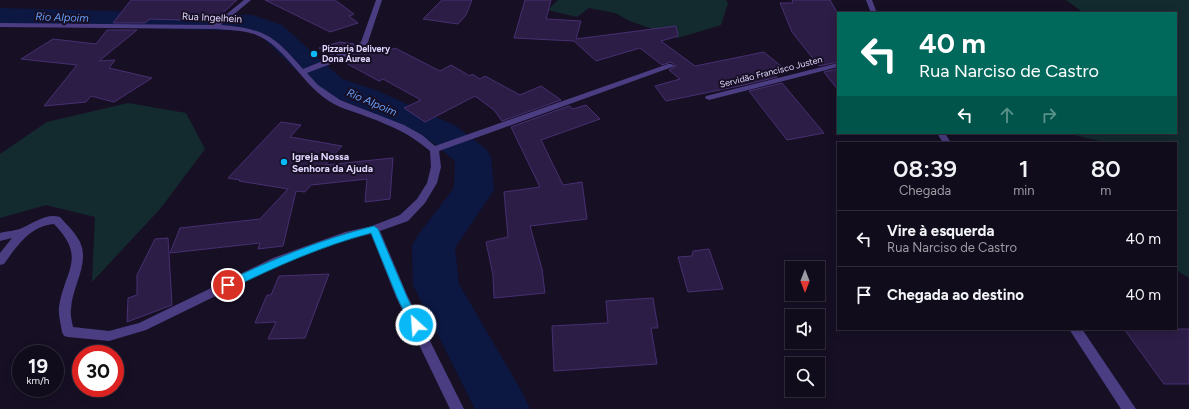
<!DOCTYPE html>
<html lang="pt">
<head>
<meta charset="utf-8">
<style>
	body { margin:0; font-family:Figtree,sans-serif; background:#1e1a29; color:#f1f3f6; height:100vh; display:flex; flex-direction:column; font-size:15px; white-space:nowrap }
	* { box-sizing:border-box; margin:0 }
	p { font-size:13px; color:#9c9ba3 }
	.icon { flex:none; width:22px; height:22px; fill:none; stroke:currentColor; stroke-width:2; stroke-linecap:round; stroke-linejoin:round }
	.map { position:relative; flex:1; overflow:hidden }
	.drawer { position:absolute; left:837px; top:142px; width:340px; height:188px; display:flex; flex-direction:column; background:#110c1c; border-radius:0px; box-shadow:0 2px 10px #0003,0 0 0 1px #302c3b }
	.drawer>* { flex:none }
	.banner { position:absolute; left:837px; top:12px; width:340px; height:122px; border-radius:0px; box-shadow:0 2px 10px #0003,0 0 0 1px #302c3b; background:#00695c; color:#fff; overflow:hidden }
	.needle { width:26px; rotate:180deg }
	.fabs { position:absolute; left:785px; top:261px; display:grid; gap:8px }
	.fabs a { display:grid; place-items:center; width:40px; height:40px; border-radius:0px; background:#110c1c; box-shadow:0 2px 10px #0003,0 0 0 1px #302c3b; font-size:20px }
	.speed { position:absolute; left:12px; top:345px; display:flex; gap:8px; font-size:20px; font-weight:700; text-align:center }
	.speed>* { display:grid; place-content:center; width:52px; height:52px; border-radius:50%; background:#110c1c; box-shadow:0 2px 10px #0003,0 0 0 1px #302c3b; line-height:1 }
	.speed small { font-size:10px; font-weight:400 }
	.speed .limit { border:6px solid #d22; background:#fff; color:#111 }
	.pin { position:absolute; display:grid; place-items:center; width:34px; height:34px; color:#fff; margin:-17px; border:2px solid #fff; border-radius:50%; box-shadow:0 1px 4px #0007 }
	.me { position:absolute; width:44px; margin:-22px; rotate:334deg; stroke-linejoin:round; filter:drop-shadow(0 0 3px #0008) }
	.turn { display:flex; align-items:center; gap:14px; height:84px; padding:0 16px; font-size:18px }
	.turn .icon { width:52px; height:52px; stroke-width:2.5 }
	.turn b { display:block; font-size:28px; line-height:34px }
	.lanes { display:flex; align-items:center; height:38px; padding:0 16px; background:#0003; justify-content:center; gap:20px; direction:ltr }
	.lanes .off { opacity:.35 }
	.eta { display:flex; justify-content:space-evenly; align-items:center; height:68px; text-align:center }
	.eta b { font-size:24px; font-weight:600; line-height:28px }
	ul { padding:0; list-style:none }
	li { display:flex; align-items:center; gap:12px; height:56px; padding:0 16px; border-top:1px solid #302c3b }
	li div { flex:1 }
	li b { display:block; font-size:15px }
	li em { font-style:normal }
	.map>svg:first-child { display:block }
	.green { fill:#132b2f }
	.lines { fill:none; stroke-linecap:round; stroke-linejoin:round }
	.river { fill:#0c1742; fill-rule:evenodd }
	.building { fill:#2c1d46; stroke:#472f71 }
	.street { fill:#4b3d82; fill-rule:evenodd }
	.route { fill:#09b8f6; stroke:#0678a0 }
	.poi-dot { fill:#09b8f6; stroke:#171025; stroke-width:1.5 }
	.labels { text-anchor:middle; stroke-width:4; stroke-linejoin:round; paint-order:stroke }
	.far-poi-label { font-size:9px; font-weight:bold; fill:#e1d6fe; stroke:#171025; text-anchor:start }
	.far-street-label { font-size:9px; fill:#e1d6fe; stroke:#171025 }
	.street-label { font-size:10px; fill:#e1d6fe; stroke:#171025 }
	.poi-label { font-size:10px; font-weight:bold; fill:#e1d6fe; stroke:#171025; text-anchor:start }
	.water-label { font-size:11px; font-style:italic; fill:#679efa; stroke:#171025 }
</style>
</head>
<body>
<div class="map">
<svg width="1189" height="409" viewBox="0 0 1189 409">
	<rect width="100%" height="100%" fill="#171025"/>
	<g class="green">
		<polygon points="558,0 726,0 728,3 721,25 678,38 630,21 615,13 589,8 577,17 548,10"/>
		<polygon points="1066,0 1189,0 1189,278 1176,270 1176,143 1103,143 1100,141 1065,133 1176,133 1176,13 1084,13"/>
		<polygon points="128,103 186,113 205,149 160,209 92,282 95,217 46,205 0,218 0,154 47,122"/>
	</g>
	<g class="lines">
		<polygon class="river" points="0,8 252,15 282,25 342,79 378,91 456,126 486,149 491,157 494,190 455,248 459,284 522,392 530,409 475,409 413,285 412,246 418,235 454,188 455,161 432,142 354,105 320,93 262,37 248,31 0,24"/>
	</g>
	<g class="building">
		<polygon points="131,0 237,0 214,21 150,19 145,23 113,23"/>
		<polygon points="265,0 335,0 354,14 349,16 358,23 330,32"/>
		<polygon points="442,0 472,0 466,15 458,24 423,19"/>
		<polygon points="525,0 551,0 546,19 581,21 576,39 676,26 678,36 661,41 695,66 764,52 788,72 775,75 777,77 744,85 666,101 655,86 680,79 669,70 676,66 671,62 662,65 640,48 596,61 574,41 514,38"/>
		<polygon points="792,0 830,0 838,14 838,62 819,66 792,32 780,3 793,3"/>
		<polygon points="107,30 137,30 99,61 115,60 109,68 152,78 114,102 91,96 86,102 44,106 77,65 21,59 53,39 96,44"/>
		<polygon points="340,42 354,44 332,55 319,48"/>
		<polygon points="368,46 393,49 395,48 440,71 451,65 470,76 472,74 480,79 485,76 520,95 541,86 561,100 502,121 494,110 475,96 425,122 404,108 421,100 383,79 379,81 342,61"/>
		<polygon points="838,69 838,90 824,72"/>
		<polygon points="782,83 824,133 787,140 749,91"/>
		<polygon points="586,105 600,119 541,140 563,185 582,182 587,219 530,226 542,269 545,293 494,298 493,275 486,242 508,237 504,192 540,187 511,127 569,106 573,109"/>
		<polygon points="281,122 301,125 290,137 342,146 325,165 393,158 390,199 365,202 367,179 311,185 305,192 296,191 283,246 258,249 260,243 170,253 180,228 260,219 288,189 239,181 240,180 228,178"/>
		<polygon points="168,238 172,305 127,322 128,298 137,295 137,275 155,239"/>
		<polygon points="709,249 723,289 688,292 678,257 692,256 693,251"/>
		<polygon points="329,274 305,338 268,339 276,322 255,323 267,295 271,295 279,276"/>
		<polygon points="653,298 658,328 651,328 657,364 554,371 552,326 608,323 606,301"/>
		<polygon points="1124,329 1189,329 1189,384 1164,384"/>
	</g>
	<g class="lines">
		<g class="street">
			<path d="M244 0H251L221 25C266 29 274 36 303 69L330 58 361 42 376 0H382L367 45 336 62 307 73 318 85 340 100 404 125 422 135 435 146 668 64H671L675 66 439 151 441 167 437 183 425 203 408 221 380 231 408 297 464 409H450L396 297 371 234 351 238 281 264 146 330 109 341 68 337 64 336 62 332C61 324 58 315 59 307 65 269 87 258 54 224 30 226 17 246 4 264L0 265V253L12 238 0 241V233C7 231 16 231 22 228 34 223 46 213 60 217 67 225 75 232 80 242 90 264 72 286 71 309 70 315 72 321 73 327L109 331 139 323 273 258 345 232 372 226 400 215 417 199 427 183 431 167 430 151C407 131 384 123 357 113 349 110 341 108 334 104 302 87 286 45 254 34 242 30 228 30 215 29L0 27V23L213 25Z"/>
			<polygon points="866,0 872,0 877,13 871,13"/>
			<polygon points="838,63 838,67 709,100 705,98 706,96"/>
			<polygon points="937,133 945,133 951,143 943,143"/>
			<polygon points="1069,329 1082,329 1136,409 1121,409"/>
		</g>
	</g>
	<path class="route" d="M374 226 378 229 407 297 421 325 420 328H412L397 297 371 233C322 246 277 266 232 288L228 289 223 285 225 282C273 259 322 239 374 226Z"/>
	<g class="poi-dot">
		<circle cx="314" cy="54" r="4"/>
		<circle cx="284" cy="162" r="4"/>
	</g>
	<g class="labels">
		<g class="far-poi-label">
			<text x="322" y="52">Pizzaria Delivery<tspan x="322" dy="10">Dona Áurea</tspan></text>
		</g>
		<g class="far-street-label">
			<text transform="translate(771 72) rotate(-14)" y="3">Servidão Francisco Justen</text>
		</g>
		<g class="street-label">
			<text transform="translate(212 17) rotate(3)" y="4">Rua Ingelhein</text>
		</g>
		<g class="poi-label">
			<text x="292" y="160">Igreja Nossa<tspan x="292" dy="12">Senhora da Ajuda</tspan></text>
		</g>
		<g class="water-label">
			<text transform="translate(62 17) rotate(2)" y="4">Rio Alpoim</text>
			<text transform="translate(372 102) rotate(23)" y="4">Rio Alpoim</text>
		</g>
	</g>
</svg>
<div class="fabs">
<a><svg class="needle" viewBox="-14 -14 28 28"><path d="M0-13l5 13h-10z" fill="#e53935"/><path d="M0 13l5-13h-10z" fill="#9c9ba3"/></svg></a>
<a><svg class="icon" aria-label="sound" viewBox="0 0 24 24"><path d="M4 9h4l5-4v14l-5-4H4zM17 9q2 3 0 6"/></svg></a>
<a><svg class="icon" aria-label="search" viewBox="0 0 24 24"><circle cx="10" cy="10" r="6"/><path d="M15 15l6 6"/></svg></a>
</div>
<div class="speed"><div>19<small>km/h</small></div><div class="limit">30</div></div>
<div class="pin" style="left:228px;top:285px;background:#d93025"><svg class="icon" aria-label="arrive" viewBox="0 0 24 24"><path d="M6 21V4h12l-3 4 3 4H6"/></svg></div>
<svg class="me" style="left:416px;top:325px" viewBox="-20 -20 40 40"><circle r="17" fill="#09b8f6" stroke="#fff" stroke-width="3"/><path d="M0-11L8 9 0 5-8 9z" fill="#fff"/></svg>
<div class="banner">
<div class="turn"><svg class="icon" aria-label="left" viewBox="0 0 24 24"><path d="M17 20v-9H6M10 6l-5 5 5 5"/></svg><div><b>40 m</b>Rua Narciso de Castro</div></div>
<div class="lanes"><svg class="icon" aria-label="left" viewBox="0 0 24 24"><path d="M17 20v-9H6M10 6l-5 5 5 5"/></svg><svg class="icon off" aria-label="ahead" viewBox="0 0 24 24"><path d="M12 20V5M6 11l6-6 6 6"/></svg><svg class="icon off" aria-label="right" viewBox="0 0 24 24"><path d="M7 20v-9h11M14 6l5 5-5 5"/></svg></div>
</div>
<section class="drawer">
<div class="eta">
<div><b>08:39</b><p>Chegada</p></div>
<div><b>1</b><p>min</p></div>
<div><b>80</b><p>m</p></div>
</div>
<ul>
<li><svg class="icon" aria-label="left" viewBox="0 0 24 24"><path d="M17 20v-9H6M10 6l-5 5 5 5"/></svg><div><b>Vire à esquerda</b><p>Rua Narciso de Castro</p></div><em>40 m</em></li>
<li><svg class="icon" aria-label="arrive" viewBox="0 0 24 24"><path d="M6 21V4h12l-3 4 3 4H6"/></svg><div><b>Chegada ao destino</b></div><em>40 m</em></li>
</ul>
</section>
</div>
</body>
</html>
